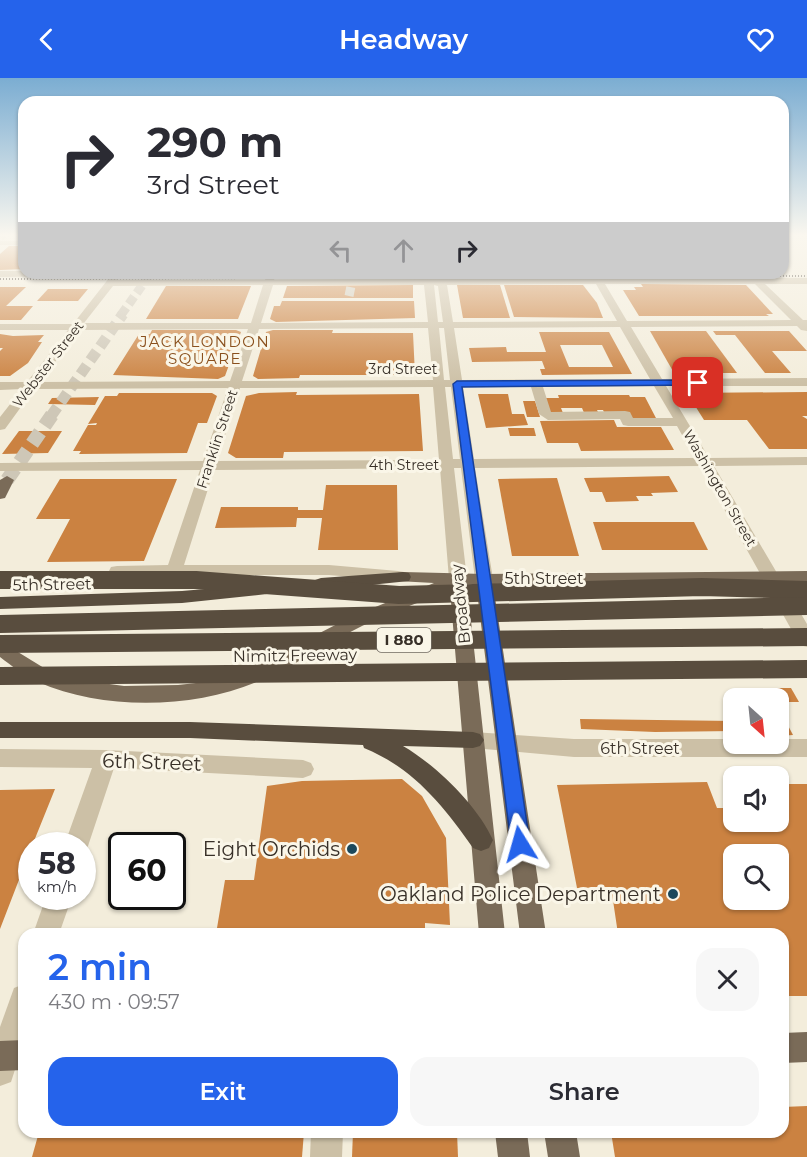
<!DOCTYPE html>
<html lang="en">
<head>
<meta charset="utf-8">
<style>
	body { margin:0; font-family:Montserrat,sans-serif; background:#f7f7f7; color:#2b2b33; height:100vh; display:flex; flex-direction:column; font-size:22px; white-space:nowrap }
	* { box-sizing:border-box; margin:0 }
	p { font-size:20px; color:#7c7c81 }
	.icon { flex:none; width:33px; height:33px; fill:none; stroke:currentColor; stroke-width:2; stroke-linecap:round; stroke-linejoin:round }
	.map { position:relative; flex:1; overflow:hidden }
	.side { position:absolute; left:18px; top:850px; width:771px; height:210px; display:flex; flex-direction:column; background:#fff; border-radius:18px; box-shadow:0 2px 4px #0004 }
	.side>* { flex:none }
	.hud { position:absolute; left:18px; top:18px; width:771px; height:183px; border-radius:18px; box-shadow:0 2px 4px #0004; background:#fff; color:#2b2b33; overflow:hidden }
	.needle { width:39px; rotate:153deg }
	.controls { position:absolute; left:723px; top:610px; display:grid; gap:12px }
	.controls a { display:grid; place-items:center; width:66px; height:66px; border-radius:12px; background:#fff; box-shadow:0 2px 4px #0004; font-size:30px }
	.speed { position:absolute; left:18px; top:754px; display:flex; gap:12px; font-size:30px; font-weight:700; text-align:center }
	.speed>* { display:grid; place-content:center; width:78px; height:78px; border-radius:50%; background:#fff; box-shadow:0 2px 4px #0004; line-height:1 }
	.speed small { font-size:15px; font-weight:400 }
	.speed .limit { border:3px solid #111; border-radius:9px; background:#fff; color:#111 }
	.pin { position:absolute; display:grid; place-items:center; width:51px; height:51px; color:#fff; margin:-26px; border-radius:12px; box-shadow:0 3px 9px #0006 }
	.me { position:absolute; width:66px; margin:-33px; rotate:352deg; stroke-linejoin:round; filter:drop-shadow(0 0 4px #0008) }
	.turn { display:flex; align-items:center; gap:21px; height:126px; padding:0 30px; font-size:27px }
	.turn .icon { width:78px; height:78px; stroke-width:2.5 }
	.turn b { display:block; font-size:42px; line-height:51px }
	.lanes { display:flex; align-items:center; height:57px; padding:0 30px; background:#0003; justify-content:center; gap:30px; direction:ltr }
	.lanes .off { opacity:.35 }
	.round { display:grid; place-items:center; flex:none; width:63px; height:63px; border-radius:18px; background:#f7f7f7 }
	.head { display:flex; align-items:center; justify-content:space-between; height:102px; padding:0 30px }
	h1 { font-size:36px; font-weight:600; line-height:45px; color:#2563eb }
	.cta { display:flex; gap:12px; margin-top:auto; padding:12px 30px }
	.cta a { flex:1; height:69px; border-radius:18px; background:#2563eb; color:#fff; font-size:24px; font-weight:600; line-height:69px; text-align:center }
	.cta a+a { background:#f7f7f7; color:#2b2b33 }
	header { display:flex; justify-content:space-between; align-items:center; height:78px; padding:0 30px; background:#2563eb; color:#fff; font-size:27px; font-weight:600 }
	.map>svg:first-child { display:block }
	.building { fill:#cb8241; fill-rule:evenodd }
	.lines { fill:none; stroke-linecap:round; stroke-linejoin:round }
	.minor-tunnel { stroke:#cec7b7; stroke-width:9; stroke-dasharray:9 4.5; stroke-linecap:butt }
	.major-tunnel-far2 { stroke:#cec7b7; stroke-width:9; stroke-dasharray:9 4.5; stroke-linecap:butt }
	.major-tunnel-far1 { stroke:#cec7b7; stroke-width:11; stroke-dasharray:11 6; stroke-linecap:butt }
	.major-tunnel { stroke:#cec7b7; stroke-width:14; stroke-dasharray:14 8; stroke-linecap:butt }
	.path { stroke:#b8aa91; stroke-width:1.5; stroke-dasharray:1.5 1.5; stroke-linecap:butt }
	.minor { fill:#ccc0a6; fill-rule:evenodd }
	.major { fill:#7a6b58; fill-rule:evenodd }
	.highway { fill:#594d3e; fill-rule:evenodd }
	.rail { stroke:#383028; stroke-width:2; stroke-dasharray:1 2; stroke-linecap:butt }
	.highway-bridge { stroke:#594d3e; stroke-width:18 }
	.route { fill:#2563eb; stroke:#184099; stroke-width:1.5 }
	.poi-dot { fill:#1b485b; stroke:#faf6e8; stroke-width:2 }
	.labels { text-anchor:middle; stroke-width:6; stroke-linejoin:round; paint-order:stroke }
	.far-street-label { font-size:14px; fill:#383028; stroke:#faf6e8 }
	.far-neighbourhood-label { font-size:15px; letter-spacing:1.5px; fill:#8a501d; stroke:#faf6e8 }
	.shield { fill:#faf6e8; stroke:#726b62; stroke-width:1.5 }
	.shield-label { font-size:15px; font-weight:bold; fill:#383028 }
	.street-label { font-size:16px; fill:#383028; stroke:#faf6e8 }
	.near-street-label { font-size:20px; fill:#383028; stroke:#faf6e8 }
	.near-poi-label { font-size:20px; fill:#383028; stroke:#faf6e8; text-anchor:end }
</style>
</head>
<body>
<header><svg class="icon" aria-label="back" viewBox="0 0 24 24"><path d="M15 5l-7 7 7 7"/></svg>Headway<svg class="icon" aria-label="heart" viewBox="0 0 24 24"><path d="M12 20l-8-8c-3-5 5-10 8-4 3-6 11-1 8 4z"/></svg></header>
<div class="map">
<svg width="807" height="1079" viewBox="0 0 807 1079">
	<rect width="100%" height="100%" fill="#f3eddb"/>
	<g class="building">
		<polygon points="9,168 24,168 24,191 0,192 0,176"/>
		<polygon points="641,206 746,207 773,236 766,236 769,238 639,238 623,212 636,212 634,209 643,209"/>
		<polygon points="413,207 413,220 283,220 287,208"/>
		<polygon points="457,207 500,207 510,240 463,240"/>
		<polygon points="504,207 583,207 597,225 603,240 514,239"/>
		<polygon points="166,208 251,208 238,241 146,241"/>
		<polygon points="0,209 26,209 6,228 33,228 21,242 0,242"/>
		<polygon points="48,211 88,211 78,223 37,223"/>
		<polygon points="282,223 414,223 415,240 276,244 270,241 274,228 280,228"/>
		<polygon points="152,252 236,252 241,254 225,298 218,301 113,297 139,256 150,256"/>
		<polygon points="273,252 333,252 332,255 413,255 415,297 300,297 299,300 258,301 253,298 266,254"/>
		<polygon points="650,253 706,253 737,295 674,295"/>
		<polygon points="713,253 789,253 807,273 772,273 791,295 765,295 735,257 716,257"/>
		<path d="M539 254H609L632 296 542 297 540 291H545L542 283 472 284 469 270 506 269 507 274H546ZM560 267H602L613 289H569Z"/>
		<polygon points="0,256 13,258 44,257 38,264 42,264 28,285 10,298 0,298 0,273 3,270 0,270"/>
		<polygon points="297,314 296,317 419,316 423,373 284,374 283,380 236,380 228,375 246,318 259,315"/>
		<polygon points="807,314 807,338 802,338 807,341 807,371 769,371 747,342 704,342 687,315"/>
		<polygon points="119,315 212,315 217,318 207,345 198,345 187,375 79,376 81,373 73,373 88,347 96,347 97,345 88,346 105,318 117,318"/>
		<polygon points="478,316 508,316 512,336 524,336 528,347 486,350"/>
		<polygon points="558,317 629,317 630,319 645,319 657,342 632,342 605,336 603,332 597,332 599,336 585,337 582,330 561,330 563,335 549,335 544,320 559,320"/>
		<polygon points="99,319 95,327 48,326 52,320"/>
		<polygon points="523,323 535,323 540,339 527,339"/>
		<polygon points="614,342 617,349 661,349 674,372 581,373 578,365 547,365 540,343"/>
		<polygon points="508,350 534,350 536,358 510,358"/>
		<polygon points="19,353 62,353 48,375 2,376"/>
		<polygon points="669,398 678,414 651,415 653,418 636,418 639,423 606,424 602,414 590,414 584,400"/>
		<polygon points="557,400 579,478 512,478 498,401"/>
		<polygon points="60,401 177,401 144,483 47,484 70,441 36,441"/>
		<polygon points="326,407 397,407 398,472 318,472 322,440 297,440 296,449 215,450 221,429 298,429 298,432 323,432"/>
		<polygon points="593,444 694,444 708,472 602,472"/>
		<polygon points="770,610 791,610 799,624 778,624"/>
		<polygon points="778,640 784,640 793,657 778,658"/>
		<polygon points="580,641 734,643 734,653 655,654 581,651"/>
		<polygon points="402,701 422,718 446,760 450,847 425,845 425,856 216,856 225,802 254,802 267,708 302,703"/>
		<path d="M707 704 717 730H734V744H778V706H807V918H783V856H618L611 809 577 810 557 707ZM734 777H778V822H734Z"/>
		<polygon points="55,711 32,768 0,851 0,712"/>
		<polygon points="807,1028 807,1079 615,1079 611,1054 783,1054 783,1029"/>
		<polygon points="39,1054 304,1054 302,1079 32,1079"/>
		<polygon points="353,1054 457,1054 458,1079 352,1079"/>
	</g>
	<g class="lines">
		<polyline class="minor-tunnel" points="349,218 351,208"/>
		<g class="major-tunnel-far2">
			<polyline points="0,159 3,156"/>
			<polyline points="121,237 151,195"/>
		</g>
		<polyline class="major-tunnel-far1" points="51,338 123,236"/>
		<polyline class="major-tunnel" points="7,402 52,337"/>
		<polyline class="path" points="783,158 803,156"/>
		<g class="minor">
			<rect x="0" y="163" width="24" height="4"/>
			<polygon points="0,193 24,193 24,195 94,195 89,198 0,199"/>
			<path d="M113 195 121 197 117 202H265L267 195H277L274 202 424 201 423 195H433V201H436L434 195H444L446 201H594L592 195H602L604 201 749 200 747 198 752 195 760 200H807V206H765L803 242H807V253L801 252 797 248 631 249 662 301 807 300V308H666L709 380 807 379V387L714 388 807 546V569L800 567 700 388 475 390 493 501 490 505H478L475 501 461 390H454L467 501 464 505H452L449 501 440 390 214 392 184 487H329L398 493 404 494 406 498 404 502 398 503 329 497H111L109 493 111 489 117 488 168 487 200 392 0 393V385L203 383 228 310 34 311 5 351 0 352V339L22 311 0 312V304H27L68 252H0V246H73ZM596 206 617 243 453 244 447 207ZM605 206H755L791 242 627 243ZM263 207 251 245H84L113 208ZM273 207H424L428 244 261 245ZM434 207 438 208 443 244H438ZM620 249 650 301 462 302 454 250ZM428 250 433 302 242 303 259 251ZM439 250H444L450 302H444ZM248 251 230 303 40 304 79 252ZM654 308 673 340H633L630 334 625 333 551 334 543 309ZM433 309 439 382 217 383 240 310ZM445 309H451L460 381H453ZM463 309H531L539 336 548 342 620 341 623 347 628 348H677L695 380 474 381Z"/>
			<polygon points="473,654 574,661 734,661 734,666 778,666 778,661 807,661 807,679 574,679 473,670 466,668 462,662 466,656"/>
			<polygon points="0,671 106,672 303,682 311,685 314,691 311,697 303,700 114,690 88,768 82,776 82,768 64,768 92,690 0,689"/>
			<polygon points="46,819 72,819 59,856 33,856"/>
			<polygon points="24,906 24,964 11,1004 0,1008 0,949 14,910"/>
			<polygon points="311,1054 343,1054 342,1079 310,1079"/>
		</g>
		<g class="major">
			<polygon points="7,398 14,402 5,420 0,421 0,402"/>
			<path d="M807 493V503L493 506 546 856H520L476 506H467L505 856H479L450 512C421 524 391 534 362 548 328 565 296 587 261 602 195 631 105 633 38 604 24 598 12 588 0 579V563L44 590 73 601 124 608 178 607 205 604 245 593 351 539 434 505 397 503 395 499 397 495 403 494 484 496Z"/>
			<polygon points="807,954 807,984 783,985 783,955"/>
			<polygon points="24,962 24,992 0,993 0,963"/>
			<polygon points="495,1054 527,1054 530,1079 498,1079"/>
			<polygon points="544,1054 576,1054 580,1079 548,1079"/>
		</g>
		<g class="highway">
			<polygon points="403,494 409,495 411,499 409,503 321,512 315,510 312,506 315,502 321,500"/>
			<polygon points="261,506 267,508 270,512 267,516 182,525 0,531 0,519 182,513"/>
			<path d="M0 644H190L473 654 480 656 484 662 480 668 473 670 403 668C436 687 477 727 493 762L489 770 481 773 473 770C443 727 413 690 364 670L363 667 190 660H0Z"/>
		</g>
		<polyline class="rail" points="0,201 807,198"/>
		<g class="highway-bridge">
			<polyline points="0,502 196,502 399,517 702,509 807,512"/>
			<polyline points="0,546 807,528"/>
			<polyline points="0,566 807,559"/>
			<polyline points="0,598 807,591"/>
		</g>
	</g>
	<linearGradient id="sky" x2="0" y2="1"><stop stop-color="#7badd2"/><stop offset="0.51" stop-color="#faf7ef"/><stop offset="1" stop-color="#faf7ef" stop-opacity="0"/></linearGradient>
	<rect width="807" height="308" fill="url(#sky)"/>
	<polygon class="route" points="698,302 702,305 701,307 462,309 530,766 527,772 520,774 514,772 511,766 453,306 457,303"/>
	<g class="poi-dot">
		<circle cx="352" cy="771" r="6"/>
		<circle cx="673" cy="816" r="6"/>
	</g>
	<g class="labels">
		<g class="far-street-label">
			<text transform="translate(48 286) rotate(-52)" y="5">Webster Street</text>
			<text x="403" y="296">3rd Street</text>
			<text transform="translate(217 361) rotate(-72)" y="5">Franklin Street</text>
			<text x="404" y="392">4th Street</text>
			<text transform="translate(720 410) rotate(60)" y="5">Washington Street</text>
		</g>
		<g class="far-neighbourhood-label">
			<text x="205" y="269">JACK LONDON<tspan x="205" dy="17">SQUARE</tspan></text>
		</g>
		<rect class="shield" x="377" y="550" width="54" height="24" rx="4.5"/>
		<g class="shield-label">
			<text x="404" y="567">I 880</text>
		</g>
		<g class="street-label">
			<text x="544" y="506">5th Street</text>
			<text transform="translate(52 506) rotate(-1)" y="6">5th Street</text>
			<text transform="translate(460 526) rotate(-96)" y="6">Broadway</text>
			<text transform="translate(295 577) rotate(-1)" y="6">Nimitz Freeway</text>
			<text x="640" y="676">6th Street</text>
		</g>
		<g class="near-street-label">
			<text transform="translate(152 684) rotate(2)" y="7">6th Street</text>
		</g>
		<g class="near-poi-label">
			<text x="340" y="778">Eight Orchids</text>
			<text x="661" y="823">Oakland Police Department</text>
		</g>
	</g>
</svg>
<div class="controls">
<a><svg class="needle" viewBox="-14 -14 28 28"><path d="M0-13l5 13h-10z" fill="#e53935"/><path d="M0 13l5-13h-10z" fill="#7c7c81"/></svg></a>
<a><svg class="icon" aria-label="sound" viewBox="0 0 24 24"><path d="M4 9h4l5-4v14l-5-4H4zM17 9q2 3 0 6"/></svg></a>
<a><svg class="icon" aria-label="search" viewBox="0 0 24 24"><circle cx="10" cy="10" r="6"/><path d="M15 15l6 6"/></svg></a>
</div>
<div class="speed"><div>58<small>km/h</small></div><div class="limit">60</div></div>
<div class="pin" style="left:698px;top:305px;background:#d93025"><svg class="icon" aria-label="arrive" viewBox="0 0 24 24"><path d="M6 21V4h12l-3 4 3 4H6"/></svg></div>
<svg class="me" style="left:520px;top:766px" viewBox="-20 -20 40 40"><path d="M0-17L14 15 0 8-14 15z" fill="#2563eb" stroke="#fff" stroke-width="4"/></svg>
<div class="hud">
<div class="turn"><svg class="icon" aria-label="right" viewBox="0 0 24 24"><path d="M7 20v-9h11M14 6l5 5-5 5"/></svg><div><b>290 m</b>3rd Street</div></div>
<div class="lanes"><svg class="icon off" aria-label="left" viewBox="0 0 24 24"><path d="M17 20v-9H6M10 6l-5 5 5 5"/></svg><svg class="icon off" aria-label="ahead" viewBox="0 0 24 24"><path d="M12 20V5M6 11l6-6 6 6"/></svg><svg class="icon" aria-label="right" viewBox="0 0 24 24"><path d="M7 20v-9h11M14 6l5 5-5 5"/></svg></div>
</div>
<section class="side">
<div class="head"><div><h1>2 min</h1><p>430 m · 09:57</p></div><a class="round"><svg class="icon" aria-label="close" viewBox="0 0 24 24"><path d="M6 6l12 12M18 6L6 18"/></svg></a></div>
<div class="cta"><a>Exit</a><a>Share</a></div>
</section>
</div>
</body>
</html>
